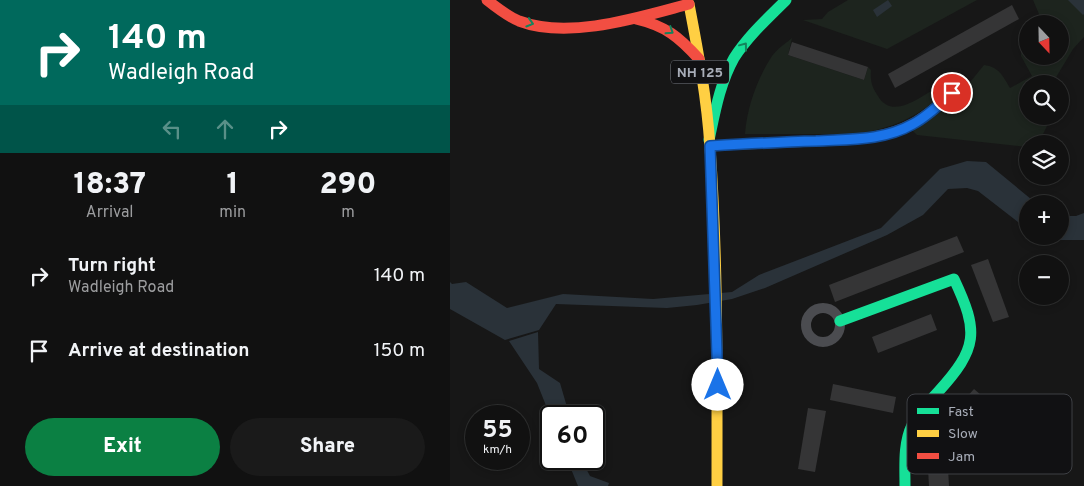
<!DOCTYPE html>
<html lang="en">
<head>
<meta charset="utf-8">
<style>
	body { margin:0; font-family:Overpass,sans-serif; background:#1a1a1a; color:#f1f3f6; height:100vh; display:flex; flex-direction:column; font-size:19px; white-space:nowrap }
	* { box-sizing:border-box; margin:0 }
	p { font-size:16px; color:#9c9d9f }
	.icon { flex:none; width:28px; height:28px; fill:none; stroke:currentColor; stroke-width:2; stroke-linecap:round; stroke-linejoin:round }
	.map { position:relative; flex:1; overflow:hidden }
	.side { display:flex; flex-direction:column; background:#111; width:450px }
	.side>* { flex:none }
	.guide { background:#00695c; color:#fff; overflow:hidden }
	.needle { width:32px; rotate:158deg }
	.fabs { position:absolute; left:569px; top:15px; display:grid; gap:10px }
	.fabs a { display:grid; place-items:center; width:50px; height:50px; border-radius:50%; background:#111; box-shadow:0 2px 8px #0003,0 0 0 1px #303131; font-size:25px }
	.speed { position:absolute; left:15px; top:405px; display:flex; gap:10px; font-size:25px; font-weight:700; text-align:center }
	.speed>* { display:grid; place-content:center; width:65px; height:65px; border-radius:50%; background:#111; box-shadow:0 2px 8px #0003,0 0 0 1px #303131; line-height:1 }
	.speed small { font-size:12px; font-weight:400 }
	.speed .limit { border:2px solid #111; border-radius:8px; background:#fff; color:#111 }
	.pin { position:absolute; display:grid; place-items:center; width:42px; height:42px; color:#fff; margin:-21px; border:2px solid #fff; border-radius:50%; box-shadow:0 1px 5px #0007 }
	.me { position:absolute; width:55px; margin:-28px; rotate:0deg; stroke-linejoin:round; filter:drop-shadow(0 0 4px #0008) }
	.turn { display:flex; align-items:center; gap:18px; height:105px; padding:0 25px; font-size:22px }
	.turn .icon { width:65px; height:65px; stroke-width:2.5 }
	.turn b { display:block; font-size:35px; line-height:42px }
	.lanes { display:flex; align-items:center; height:48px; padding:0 25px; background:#0003; justify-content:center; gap:25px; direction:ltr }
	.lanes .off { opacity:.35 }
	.eta { display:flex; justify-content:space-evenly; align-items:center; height:85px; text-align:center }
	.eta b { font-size:30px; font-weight:800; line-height:35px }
	.primary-button { display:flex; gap:10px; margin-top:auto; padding:10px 25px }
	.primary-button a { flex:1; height:58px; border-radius:30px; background:#0b8043; color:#fff; font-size:20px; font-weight:800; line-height:58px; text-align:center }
	.primary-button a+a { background:#1a1a1a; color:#f1f3f6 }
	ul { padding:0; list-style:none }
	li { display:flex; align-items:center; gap:15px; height:75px; padding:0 25px }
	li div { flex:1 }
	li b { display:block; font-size:19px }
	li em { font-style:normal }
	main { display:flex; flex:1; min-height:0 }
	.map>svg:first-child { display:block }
	.green { fill:#1d241e }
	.water { fill:#2a3239 }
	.building { fill:#353536 }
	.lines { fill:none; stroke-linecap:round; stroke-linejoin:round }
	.street { stroke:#4b4c50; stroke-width:10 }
	.fast { stroke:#16e098; stroke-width:11 }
	.slow { stroke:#ffcf43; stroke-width:11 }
	.jam { stroke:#f24e42; stroke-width:11 }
	.oneway { stroke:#14835c }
	.route-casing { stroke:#114b97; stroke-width:12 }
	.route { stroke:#1a73e8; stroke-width:9 }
	.labels { text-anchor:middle; stroke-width:5; stroke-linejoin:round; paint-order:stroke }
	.shield { fill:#111113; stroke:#7b7e86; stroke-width:1 }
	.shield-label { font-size:14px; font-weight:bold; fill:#a8adb8 }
	.key { fill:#111113; stroke:#3e4045; stroke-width:1 }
	.key-label { font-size:14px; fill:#a8adb8 }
</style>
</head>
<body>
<main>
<section class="side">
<div class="guide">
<div class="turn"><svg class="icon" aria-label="right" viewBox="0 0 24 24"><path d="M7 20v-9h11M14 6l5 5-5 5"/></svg><div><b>140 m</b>Wadleigh Road</div></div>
<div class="lanes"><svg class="icon off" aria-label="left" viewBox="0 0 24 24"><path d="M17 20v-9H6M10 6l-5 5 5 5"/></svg><svg class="icon off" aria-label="ahead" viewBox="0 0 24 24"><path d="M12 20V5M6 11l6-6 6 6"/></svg><svg class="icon" aria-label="right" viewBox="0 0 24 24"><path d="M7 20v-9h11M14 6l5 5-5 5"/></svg></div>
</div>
<div class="eta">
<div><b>18:37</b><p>Arrival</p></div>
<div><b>1</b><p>min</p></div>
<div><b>290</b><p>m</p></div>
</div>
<ul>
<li><svg class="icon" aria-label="right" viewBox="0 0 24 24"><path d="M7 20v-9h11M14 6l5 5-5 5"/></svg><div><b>Turn right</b><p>Wadleigh Road</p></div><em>140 m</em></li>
<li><svg class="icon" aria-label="arrive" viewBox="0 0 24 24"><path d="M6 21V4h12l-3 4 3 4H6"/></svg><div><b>Arrive at destination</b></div><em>150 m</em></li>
</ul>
<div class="primary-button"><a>Exit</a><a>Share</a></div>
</section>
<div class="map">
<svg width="634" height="486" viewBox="0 0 634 486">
	<rect width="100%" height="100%" fill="#171717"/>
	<g class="green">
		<polygon points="398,0 527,0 437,49 353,20 372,19 378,12"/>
		<path d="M583 0H634V37L623 49 602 84H578V116H602L588 144H578L577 147 467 135 462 130 490 112 508 97 534 65C549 67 553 76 560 88L582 76 571 56V40L577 36 578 56H610V24H591L592 21Z"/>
		<path d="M342 38 338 55 414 80 418 67 421 70C420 81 422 87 428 96 442 121 472 96 489 86L495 87V93C467 117 442 129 405 134H295C297 107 307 79 322 56 327 49 336 43 342 38Z"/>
	</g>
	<g class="water">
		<polygon points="438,0 442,6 427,17 423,10"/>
		<polygon points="618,0 634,0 634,14 633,15"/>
		<polygon points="517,161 536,162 587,204 578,204 577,228 568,222 528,191 517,188 498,189 473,215 437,235 315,288 282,299 247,305 217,308 106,304 89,330 55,340 0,309 0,282 2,284 16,282 57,308 113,294 203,299 282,292 309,275 431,228 490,169"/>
		<polygon points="634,213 634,240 607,240 595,236 610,236 610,216 626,216"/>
		<polygon points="88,332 89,369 110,383 117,407 114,414 115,416 101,416 101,418 87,383 59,341"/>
		<polygon points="117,459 131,459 140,476 159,483 158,486 128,486"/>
	</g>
	<g class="building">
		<polygon points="562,5 569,19 445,88 438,74"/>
		<polygon points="342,42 418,67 414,80 338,55"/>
		<polygon points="507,236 514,252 385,302 379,285"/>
		<polygon points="538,259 559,317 543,322 521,265"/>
		<polygon points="481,314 487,330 428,353 422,337"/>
		<polygon points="383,384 446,397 443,413 380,400"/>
		<polygon points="524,389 538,401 497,449 482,436"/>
		<polygon points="358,408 376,411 365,472 348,469"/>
		<polygon points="498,468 499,486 479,486 478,469"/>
	</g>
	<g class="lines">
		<g class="street">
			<path d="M260 146 401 140C447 135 468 125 501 93"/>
			<circle cx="373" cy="325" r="17"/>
		</g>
		<g class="fast">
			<path d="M259 140C265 112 270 83 284 58 298 36 318 18 336 0"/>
			<path d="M390 321 504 279C529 332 528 348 488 392 478 403 468 412 462 425 453 444 455 466 455 486"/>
		</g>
		<path class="slow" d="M239 4C248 51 257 99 260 147 268 260 267 373 267 486"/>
		<g class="jam">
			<path d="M37 0C47 8 57 16 69 21 119 40 190 17 239 4"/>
			<path d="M186 19C216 26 229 37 249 59"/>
		</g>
	</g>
	<defs><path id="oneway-chevron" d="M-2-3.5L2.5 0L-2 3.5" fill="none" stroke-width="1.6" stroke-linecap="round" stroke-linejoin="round" transform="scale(1.25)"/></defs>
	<g class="oneway">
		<use href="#oneway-chevron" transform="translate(80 23) rotate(17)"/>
		<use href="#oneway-chevron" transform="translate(220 31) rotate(33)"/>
		<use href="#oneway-chevron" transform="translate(294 46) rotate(-53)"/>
	</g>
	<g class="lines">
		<defs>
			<path id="route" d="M268 385 260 146C295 144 331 142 366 141 399 139 433 141 463 124 478 116 490 104 502 93"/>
		</defs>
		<use href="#route" class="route-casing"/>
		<use href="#route" class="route"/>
	</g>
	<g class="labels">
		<rect class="shield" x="221" y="60.5" width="58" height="23" rx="4"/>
		<g class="shield-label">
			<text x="250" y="77">NH 125</text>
		</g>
	</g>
	<rect x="457" y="394" width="165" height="80" rx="8" class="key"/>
	<rect x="467" y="408" width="22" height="6" fill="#16e098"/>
	<rect x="467" y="430" width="22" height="7" fill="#ffcf43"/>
	<rect x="467" y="453" width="22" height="6" fill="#f24e42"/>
	<g class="key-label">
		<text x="498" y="416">Fast</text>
		<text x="498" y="438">Slow</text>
		<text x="498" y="461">Jam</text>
	</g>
</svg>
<div class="fabs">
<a><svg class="needle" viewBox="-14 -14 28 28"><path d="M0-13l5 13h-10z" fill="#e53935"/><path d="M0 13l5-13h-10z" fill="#9c9d9f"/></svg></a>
<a><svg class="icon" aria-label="search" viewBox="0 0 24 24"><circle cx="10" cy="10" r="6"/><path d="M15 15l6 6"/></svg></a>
<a><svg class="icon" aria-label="layers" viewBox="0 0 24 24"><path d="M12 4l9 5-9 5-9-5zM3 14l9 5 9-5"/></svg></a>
<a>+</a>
<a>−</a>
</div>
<div class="speed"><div>55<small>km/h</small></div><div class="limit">60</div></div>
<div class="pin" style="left:502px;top:93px;background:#d93025"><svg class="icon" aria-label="arrive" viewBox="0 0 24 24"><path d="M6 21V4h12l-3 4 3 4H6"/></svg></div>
<svg class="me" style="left:268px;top:385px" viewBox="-20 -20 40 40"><circle r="19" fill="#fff"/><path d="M0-13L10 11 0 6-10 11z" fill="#1a73e8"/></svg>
</div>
</main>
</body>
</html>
